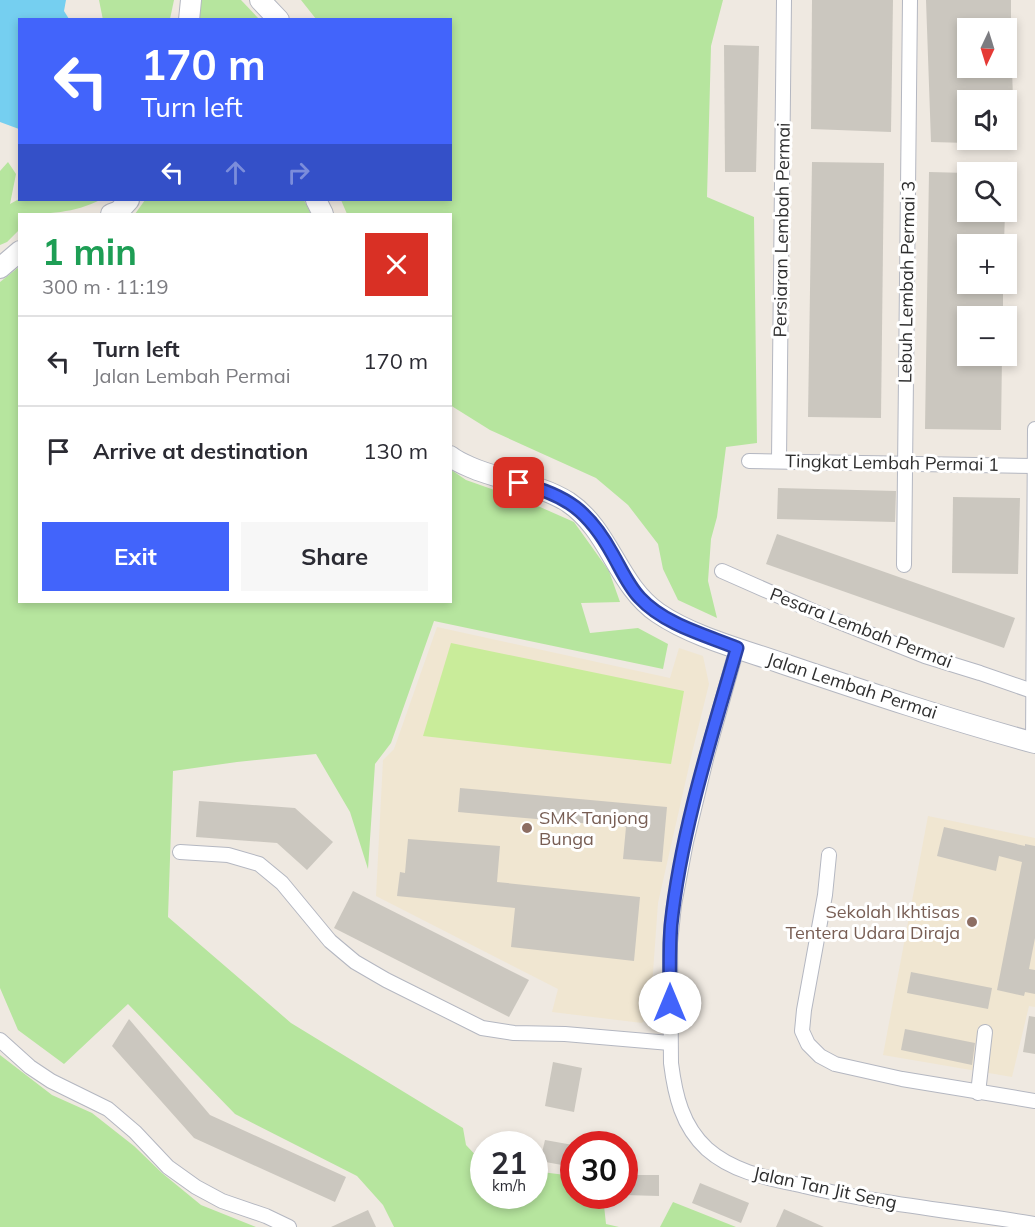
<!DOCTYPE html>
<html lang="en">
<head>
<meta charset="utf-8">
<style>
	body { margin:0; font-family:Mulish,sans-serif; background:#f7f7f7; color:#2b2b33; height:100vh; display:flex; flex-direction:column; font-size:22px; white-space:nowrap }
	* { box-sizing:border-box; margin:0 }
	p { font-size:20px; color:#7c7c81 }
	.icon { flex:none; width:33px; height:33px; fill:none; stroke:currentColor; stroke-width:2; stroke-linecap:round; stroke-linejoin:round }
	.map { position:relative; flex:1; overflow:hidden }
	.details { position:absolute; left:18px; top:213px; width:434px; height:390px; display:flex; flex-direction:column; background:#fff; border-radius:0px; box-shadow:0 3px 9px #0003 }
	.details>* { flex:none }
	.guide { position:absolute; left:18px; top:18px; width:434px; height:183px; border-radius:0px; box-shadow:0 3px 9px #0003; background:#4264fb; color:#fff; overflow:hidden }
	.needle { width:39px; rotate:184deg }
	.fabs { position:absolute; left:957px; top:18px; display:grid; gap:12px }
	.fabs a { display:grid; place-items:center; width:60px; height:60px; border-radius:0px; background:#fff; box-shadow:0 3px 9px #0003; font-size:30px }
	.speed { position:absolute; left:470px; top:1131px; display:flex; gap:12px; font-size:30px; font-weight:700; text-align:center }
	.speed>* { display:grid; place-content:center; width:78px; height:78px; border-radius:50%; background:#fff; box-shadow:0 3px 9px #0003; line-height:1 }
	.speed small { font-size:15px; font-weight:400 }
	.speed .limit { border:9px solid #d22; background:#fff; color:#111 }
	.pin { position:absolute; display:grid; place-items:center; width:51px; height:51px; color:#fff; margin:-26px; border-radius:12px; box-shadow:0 3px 9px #0006 }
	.me { position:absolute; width:66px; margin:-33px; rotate:0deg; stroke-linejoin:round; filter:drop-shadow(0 0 4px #0008) }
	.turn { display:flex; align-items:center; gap:21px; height:126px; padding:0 24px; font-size:27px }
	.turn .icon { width:78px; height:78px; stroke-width:2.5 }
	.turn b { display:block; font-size:42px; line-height:51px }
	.lanes { display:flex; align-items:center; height:57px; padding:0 24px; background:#0003; justify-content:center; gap:30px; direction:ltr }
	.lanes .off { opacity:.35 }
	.round { display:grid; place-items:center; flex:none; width:63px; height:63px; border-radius:0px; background:#f7f7f7 }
	.summary { display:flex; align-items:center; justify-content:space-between; height:102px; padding:0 24px }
	h1 { font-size:36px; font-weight:700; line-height:45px; color:#1e9e55 }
	.cta { display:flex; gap:12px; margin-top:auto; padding:12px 24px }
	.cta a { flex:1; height:69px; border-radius:0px; background:#4264fb; color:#fff; font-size:24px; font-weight:700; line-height:69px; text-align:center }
	.cta a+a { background:#f7f7f7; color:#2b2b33 }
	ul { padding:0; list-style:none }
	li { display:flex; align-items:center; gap:18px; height:90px; padding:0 24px; border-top:2px solid #e1e1e2 }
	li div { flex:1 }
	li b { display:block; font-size:22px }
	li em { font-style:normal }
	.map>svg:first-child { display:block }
	.education { fill:#f0e6d1 }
	.green { fill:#b6e59e }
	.pitch { fill:#c9ec9a }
	.water { fill:#75cff0 }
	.building { fill:#cbc7bf }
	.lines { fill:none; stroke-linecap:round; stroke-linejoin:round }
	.minor-casing { stroke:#b4b7c1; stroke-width:16 }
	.secondary-casing { stroke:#b4b7c1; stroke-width:22 }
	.minor { stroke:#fff; stroke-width:14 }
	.secondary { stroke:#fff; stroke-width:20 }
	.route-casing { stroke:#2b41a3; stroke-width:15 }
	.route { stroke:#4264fb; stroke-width:10 }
	.education-dot { fill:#8d6e63; stroke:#fff; stroke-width:2 }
	.labels { text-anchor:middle; stroke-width:6; stroke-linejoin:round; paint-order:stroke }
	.street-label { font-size:18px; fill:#2e2e2e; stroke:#fff }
	.education-label { font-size:18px; fill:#785e54; stroke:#fff; text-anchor:start }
</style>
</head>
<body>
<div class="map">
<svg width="1035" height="1227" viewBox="0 0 1035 1227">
	<rect width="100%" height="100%" fill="#efe9e1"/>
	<g class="education">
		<polygon points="437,627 670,678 679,648 703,656 709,684 692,753 658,903 650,1014 642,1023 552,1012 558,989 376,896 383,760 394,749"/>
		<polygon points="928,816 1035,838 1035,1007 1029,1006 1012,1077 883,1055"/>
	</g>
	<g class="green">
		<polygon points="99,0 174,0 170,19 103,20"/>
		<polygon points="201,0 241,0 259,19 197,20"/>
		<polygon points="301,0 723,0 711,46 707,197 754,217 757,443 726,447 717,517 711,539 708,581 717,618 678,600 663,569 658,544 628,505 596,478 490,430 450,405 450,214 347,214 341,200 450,200 450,20 316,19"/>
		<path d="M8 162 16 174 10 204 19 199 100 200C75 213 47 214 20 214L19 230 7 242 0 245V171Z"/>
		<polygon points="145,200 304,200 311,214 135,214"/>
		<polygon points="19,267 20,602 450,602 450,469 466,480 531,503 574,522 609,571 620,602 581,603 590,633 638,628 668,644 663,669 434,621 391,743 375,764 368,869 350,812 316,754 237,762 173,771 168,917 291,1023 463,1128 466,1145 483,1163 483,1196 534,1196 534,1171 573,1176 573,1196 603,1196 606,1224 619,1227 394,1227 383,1205 357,1176 235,1114 128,1004 64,1064 18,1030 0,988 0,282"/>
		<polygon points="0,1055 52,1095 92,1113 134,1146 162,1173 201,1205 256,1227 0,1227"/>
		<polygon points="673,1202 736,1227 660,1227"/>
	</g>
	<polygon class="pitch" points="451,643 684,691 671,764 423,736"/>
	<polygon class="water" points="0,0 66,0 64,11 69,19 20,20 19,129 0,122"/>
	<g class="building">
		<polygon points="812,0 893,0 891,132 811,129"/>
		<polygon points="926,0 1011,0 1011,28 968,28 968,68 1012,68 1013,100 968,100 968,143 931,142"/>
		<polygon points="724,45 759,46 756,172 725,172"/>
		<polygon points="812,162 884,163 881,418 808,417"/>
		<polygon points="929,172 968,173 968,212 1005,212 1004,244 968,244 968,284 1003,284 1003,316 968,316 968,356 1002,356 1001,430 925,429"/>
		<polygon points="778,488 896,491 895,522 777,519"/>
		<polygon points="953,497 1020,498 1018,574 952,573"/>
		<polygon points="777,534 1015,618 1004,648 766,564"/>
		<polygon points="460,788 667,807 662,862 623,859 626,827 458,812"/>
		<polygon points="199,801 295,808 333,842 307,870 277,843 196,837"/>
		<polygon points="944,827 1025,846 1025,844 1035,846 1035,938 1029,969 1035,970 1035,994 1025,992 1024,996 997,990 1022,862 999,856 996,871 937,856"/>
		<polygon points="408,839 500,846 497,882 640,897 634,961 511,947 515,908 397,896 400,872 405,873"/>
		<polygon points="353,891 529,980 509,1017 334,928"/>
		<polygon points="911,972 992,988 988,1009 907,993"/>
		<polygon points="1029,1016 1035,1017 1035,1054 1023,1052"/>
		<polygon points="129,1019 210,1115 346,1177 335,1202 194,1138 112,1046"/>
		<polygon points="905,1029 975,1043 972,1065 901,1050"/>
		<polygon points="553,1062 582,1068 574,1112 545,1106"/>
		<polygon points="545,1140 573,1145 573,1167 540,1161"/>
		<polygon points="624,1175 659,1175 659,1196 624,1195"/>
		<polygon points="700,1183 749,1203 741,1223 692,1203"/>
		<polygon points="784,1209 824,1227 776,1227"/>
		<polygon points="368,1210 376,1227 331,1227"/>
	</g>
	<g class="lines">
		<defs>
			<g id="minor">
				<polyline points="779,460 784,0"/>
				<polyline points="749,461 1035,466"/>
				<polyline points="904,565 910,0"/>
				<polyline points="722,571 822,615 925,656 980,673 1035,692"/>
				<path d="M737 648 707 755 686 842 674 905 670 943 671 1063C675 1095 682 1126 707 1149 733 1172 767 1178 800 1185 877 1204 957 1211 1035 1224"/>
				<polyline points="1033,743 1035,429"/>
				<polyline points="180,852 228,855 259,864 282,883 330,941 355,962 386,980 482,1028 514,1033 565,1034 670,1043"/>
				<polyline points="829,855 825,895 804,1010 802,1031 808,1044 820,1056 835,1064 902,1079 1035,1101"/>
				<polyline points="0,1040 30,1067 51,1081 108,1109 135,1132 168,1167 196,1187 222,1201 266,1216 289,1227"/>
				<polyline points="978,1093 985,1032"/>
			</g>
			<g id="secondary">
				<polyline points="260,0 279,20"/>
				<polyline points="189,20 191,0"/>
				<polyline points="316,200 323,214"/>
				<polyline points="111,214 119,211 129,200"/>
				<polyline points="0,268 20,251"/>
				<path d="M450 456C456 461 463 464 470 467 501 481 538 483 568 502 610 530 617 585 658 613 693 637 744 650 784 664 867 692 950 720 1035 743"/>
			</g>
		</defs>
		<use href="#minor" class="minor-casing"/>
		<use href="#secondary" class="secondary-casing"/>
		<use href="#minor" class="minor"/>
		<use href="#secondary" class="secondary"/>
	</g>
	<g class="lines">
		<defs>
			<path id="route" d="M519 483C567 495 589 511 613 555 621 569 629 587 640 598 664 624 705 635 737 648 711 738 681 831 671 925 669 951 670 977 670 1003"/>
		</defs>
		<use href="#route" class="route-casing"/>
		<use href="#route" class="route"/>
	</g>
	<g class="education-dot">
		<circle cx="527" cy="828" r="6"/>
		<circle cx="972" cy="922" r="6"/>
	</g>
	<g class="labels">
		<g class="street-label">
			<text transform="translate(782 230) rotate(-89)" y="6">Persiaran Lembah Permai</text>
			<text transform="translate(907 282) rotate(-89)" y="6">Lebuh Lembah Permai 3</text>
			<text transform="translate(892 463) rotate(1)" y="6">Tingkat Lembah Permai 1</text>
			<text transform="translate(861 628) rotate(21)" y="6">Pesara Lembah Permai</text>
			<text transform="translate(852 686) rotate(18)" y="6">Jalan Lembah Permai</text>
			<text transform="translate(825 1188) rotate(12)" y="6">Jalan Tan Jit Seng</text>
		</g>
		<g class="education-label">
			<text x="539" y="824">SMK Tanjong<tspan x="539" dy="21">Bunga</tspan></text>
			<text x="960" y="918" text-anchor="end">Sekolah Ikhtisas<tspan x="960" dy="21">Tentera Udara Diraja</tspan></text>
		</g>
	</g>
</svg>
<div class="fabs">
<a><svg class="needle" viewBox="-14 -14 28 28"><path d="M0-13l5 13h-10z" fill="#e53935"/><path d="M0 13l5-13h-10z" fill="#7c7c81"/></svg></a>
<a><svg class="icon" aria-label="sound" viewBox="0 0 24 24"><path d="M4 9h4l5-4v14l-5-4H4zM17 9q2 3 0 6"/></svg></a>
<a><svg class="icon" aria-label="search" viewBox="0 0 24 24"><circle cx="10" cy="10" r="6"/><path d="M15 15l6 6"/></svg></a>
<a>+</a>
<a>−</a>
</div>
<div class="speed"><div>21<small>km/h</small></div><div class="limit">30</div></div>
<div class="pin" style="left:519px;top:483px;background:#d93025"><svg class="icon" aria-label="arrive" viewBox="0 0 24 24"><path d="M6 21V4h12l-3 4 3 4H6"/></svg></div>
<svg class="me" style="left:670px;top:1003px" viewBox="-20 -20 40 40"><circle r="19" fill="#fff"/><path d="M0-13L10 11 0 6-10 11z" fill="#4264fb"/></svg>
<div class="guide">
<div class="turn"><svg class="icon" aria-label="left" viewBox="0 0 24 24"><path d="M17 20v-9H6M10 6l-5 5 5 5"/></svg><div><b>170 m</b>Turn left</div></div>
<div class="lanes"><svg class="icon" aria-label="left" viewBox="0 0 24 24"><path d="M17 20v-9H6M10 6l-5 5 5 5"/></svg><svg class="icon off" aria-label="ahead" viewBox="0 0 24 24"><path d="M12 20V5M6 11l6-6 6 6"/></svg><svg class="icon off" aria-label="right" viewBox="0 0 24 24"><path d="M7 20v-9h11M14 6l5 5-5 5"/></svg></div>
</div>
<section class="details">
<div class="summary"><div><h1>1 min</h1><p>300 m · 11:19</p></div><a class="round" style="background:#d93025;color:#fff"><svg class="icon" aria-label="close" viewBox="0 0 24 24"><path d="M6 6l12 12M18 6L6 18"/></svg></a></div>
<ul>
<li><svg class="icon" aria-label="left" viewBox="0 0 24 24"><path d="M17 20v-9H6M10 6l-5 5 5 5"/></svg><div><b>Turn left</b><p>Jalan Lembah Permai</p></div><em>170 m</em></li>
<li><svg class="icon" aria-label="arrive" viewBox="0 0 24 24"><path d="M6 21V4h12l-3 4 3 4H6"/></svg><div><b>Arrive at destination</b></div><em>130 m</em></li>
</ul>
<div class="cta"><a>Exit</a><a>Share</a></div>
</section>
</div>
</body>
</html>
